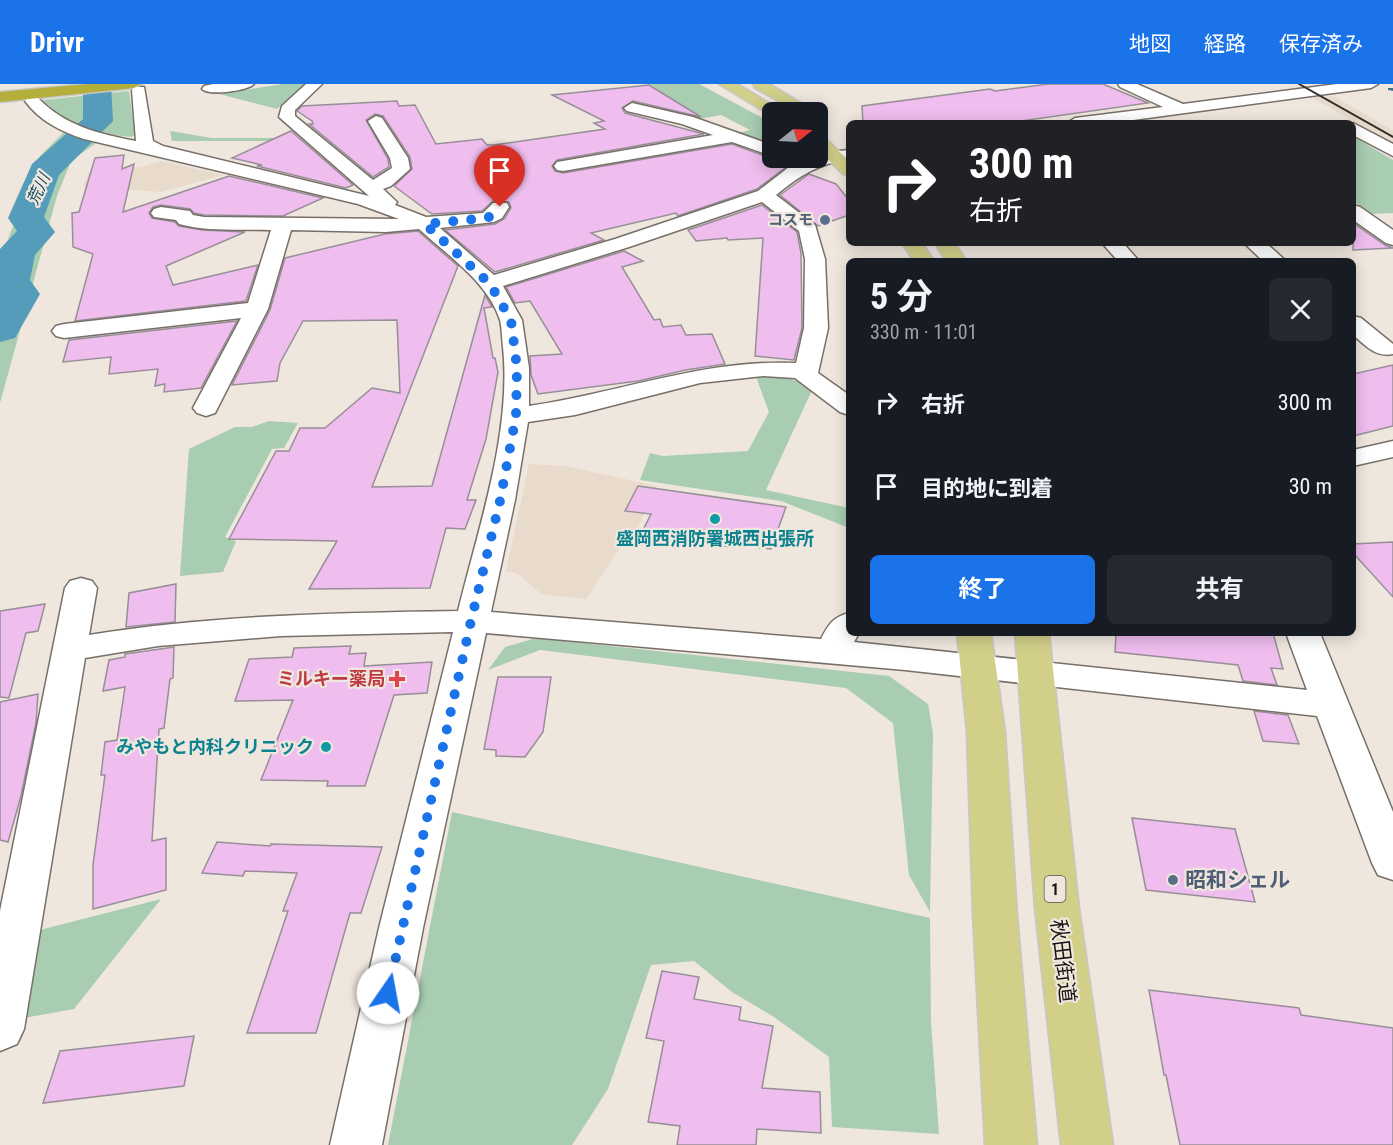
<!DOCTYPE html>
<html lang="ja">
<head>
<meta charset="utf-8">
<style>
	body { margin:0; font-family:"Roboto Condensed","Noto Sans JP",sans-serif; background:#242831; color:#f1f3f6; height:100vh; display:flex; flex-direction:column; font-size:22px; white-space:nowrap }
	* { box-sizing:border-box; margin:0 }
	p { font-size:20px; color:#9ea1a6 }
	.icon { flex:none; width:33px; height:33px; fill:none; stroke:currentColor; stroke-width:2; stroke-linecap:round; stroke-linejoin:round }
	.map { position:relative; flex:1; overflow:hidden }
	.details { position:absolute; left:846px; top:174px; width:510px; height:378px; display:flex; flex-direction:column; background:#171b24; border-radius:9px; box-shadow:0 3px 15px #0003 }
	.details>* { flex:none }
	.hud { position:absolute; left:846px; top:36px; width:510px; height:126px; border-radius:9px; box-shadow:0 3px 15px #0003; background:#202124; color:#fff; overflow:hidden }
	.needle { width:39px; rotate:72deg }
	.fabs { position:absolute; left:762px; top:18px; display:grid; gap:12px }
	.fabs a { display:grid; place-items:center; width:66px; height:66px; border-radius:9px; background:#171b24; box-shadow:0 3px 15px #0003; font-size:30px }
	.pin { position:absolute; display:grid; place-items:center; width:51px; height:51px; color:#fff; margin:-62px -26px; border-radius:50% 50% 50% 0; rotate:-45deg; box-shadow:0 0 6px #0007 }
	.pin .icon { rotate:45deg }
	.me { position:absolute; width:66px; margin:-33px; rotate:12deg; stroke-linejoin:round; filter:drop-shadow(0 0 4px #0008) }
	.turn { display:flex; align-items:center; gap:21px; height:126px; padding:0 24px; font-size:27px }
	.turn .icon { width:78px; height:78px; stroke-width:2.5 }
	.turn b { display:block; font-size:42px; line-height:51px }
	.round { display:grid; place-items:center; flex:none; width:63px; height:63px; border-radius:9px; background:#242831 }
	.summary { display:flex; align-items:center; justify-content:space-between; height:102px; padding:0 24px }
	h1 { font-size:36px; font-weight:700; line-height:45px }
	.button { display:flex; gap:12px; margin-top:auto; padding:12px 24px }
	.button a { flex:1; height:69px; border-radius:9px; background:#1a73e8; color:#fff; font-size:24px; font-weight:700; line-height:69px; text-align:center }
	.button a+a { background:#242831; color:#f1f3f6 }
	ul { padding:0; list-style:none }
	li { display:flex; align-items:center; gap:18px; height:84px; padding:0 24px }
	li div { flex:1 }
	li b { display:block; font-size:22px }
	li em { font-style:normal }
	header { display:flex; align-items:center; gap:36px; box-sizing:border-box; height:84px; padding:0 30px; background:#1a73e8; color:#fff }
	header strong { font-size:28px }
	nav { display:flex; gap:33px; margin-inline-start:auto; font-size:21px }
	.map>svg:first-child { display:block }
	.built { fill:#e8dbcc }
	.green { fill:#a8cdb1 }
	.lines { fill:none; stroke-linecap:round; stroke-linejoin:round }
	.stream { fill:#427387; fill-rule:evenodd }
	.river { fill:#549cba; fill-rule:evenodd }
	.building { fill:#efbdee; stroke:#978f97; stroke-width:1.5 }
	.minor-casing { stroke:#776f68; stroke-width:3 }
	.major-casing { stroke:#c7c7c6; stroke-width:3 }
	.highway-casing { stroke:#c7c7c6; stroke-width:3 }
	.minor { fill:#fff; fill-rule:evenodd }
	.major { fill:#d2cf89; fill-rule:evenodd }
	.highway { fill:#b4af3b; fill-rule:evenodd }
	.rail { stroke:#332f2b; stroke-width:2 }
	.route { stroke:#1a73e8; stroke-width:10; stroke-dasharray:0 18 }
	.service-dot { fill:#5c6f8a; stroke:#efe7de; stroke-width:2 }
	.culture-dot { fill:#0f9aa8; stroke:#efe7de; stroke-width:2 }
	.health-dot { fill:#e0444e; stroke:#efe7de; stroke-width:2 }
	.labels { text-anchor:middle; stroke-width:4.5; stroke-linejoin:round; paint-order:stroke }
	.far-service-label { font-size:15px; font-weight:bold; fill:#4e5e75; stroke:#efe7de; text-anchor:end }
	.far-water-label { font-size:16px; font-style:italic; fill:#0f4c62; stroke:#efe7de }
	.shield { fill:#efe7de; stroke:#58534e; stroke-width:1.5 }
	.shield-label { font-size:16px; font-weight:bold; fill:#171411 }
	.culture-label { font-size:18px; font-weight:bold; fill:#0d838f; stroke:#efe7de }
	.health-label { font-size:18px; font-weight:bold; fill:#be3a42; stroke:#efe7de; text-anchor:end }
	.near-service-label { font-size:21px; font-weight:bold; fill:#4e5e75; stroke:#efe7de; text-anchor:start }
	.near-street-label { font-size:21px; fill:#171411; stroke:#efe7de }
</style>
</head>
<body>
<header>
<strong>Drivr</strong>
<nav><a>地図</a><a>経路</a><a>保存済み</a></nav>
</header>
<div class="map">
<svg width="1393" height="1061" viewBox="0 0 1393 1061">
	<rect width="100%" height="100%" fill="#efe7de"/>
	<g class="built">
		<polygon points="1333,12 1393,46 1393,61 1313,14"/>
		<polygon points="161,77 224,91 161,108 83,102 89,87 140,83"/>
		<polygon points="529,380 566,382 657,402 637,446 630,449 586,515 541,510 517,489 506,487"/>
	</g>
	<g class="green">
		<polygon points="283,0 306,0 277,25 219,10"/>
		<polygon points="650,0 699,0 772,39 772,64 731,51 750,46 721,31 694,36 644,17 642,15 665,11"/>
		<path d="M129 7 135 51 131 53C99 50 65 39 43 16Z"/>
		<polygon points="170,47 212,54 288,54 266,57 172,57"/>
		<polygon points="64,48 96,59 71,77 57,112 0,319 0,176 40,72"/>
		<polygon points="1353,52 1393,76 1393,129 1373,130 1353,117"/>
		<polygon points="776,289 813,304 766,406 849,424 849,444 781,417 640,396 650,369 663,372 748,367 769,328 755,290"/>
		<polygon points="269,337 298,339 284,364 272,365 225,453 236,457 223,488 180,492 189,365 235,343 252,343"/>
		<polygon points="536,554 889,592 928,620 933,649 930,828 909,791 893,639 846,604 540,566 488,586 505,563"/>
		<polygon points="452,728 930,834 931,938 939,1050 832,1043 829,973 774,933 732,908 694,877 651,881 608,1005 572,1061 388,1061"/>
		<polygon points="161,815 74,925 18,935 28,849"/>
	</g>
	<g class="lines">
		<polygon class="stream" points="1388,4 1393,4 1393,7 1388,6"/>
		<polygon class="river" points="83,0 111,0 113,37 59,91 44,133 55,148 35,171 30,196 40,210 15,254 0,258 0,165 17,147 8,134 32,80 83,35"/>
	</g>
	<g class="building">
		<polygon points="1048,0 1103,0 1148,19 1007,39 863,39 862,22 990,5 995,7"/>
		<polygon points="649,1 701,33 633,17 622,24 625,29 704,50 557,76 552,82 555,87 563,89 732,60 789,81 757,105 678,132 676,129 591,149 604,156 495,188 445,146 495,140 504,135 511,124 509,118 493,117 482,127 432,130 394,102 412,85 410,73 383,32 375,30 366,36 388,75 389,83 373,93 309,40 313,40 312,37 297,27 302,22 397,17 399,22 415,21 436,60 482,55 487,61 494,61 605,45 594,39 604,37 552,11"/>
		<polygon points="291,47 353,101 346,104 257,82 262,81 232,74"/>
		<polygon points="124,71 122,85 134,80 123,128 229,92 323,114 283,132 204,131 194,129 190,125 161,121 153,123 149,129 152,134 175,138 179,142 202,146 245,148 166,182 173,201 258,181 246,217 75,237 93,170 73,163 72,129 79,128 95,74"/>
		<polygon points="809,90 836,100 849,116 849,131 818,142 780,111"/>
		<polygon points="762,121 797,148 801,169 802,244 794,276 755,272 763,154 728,156 727,154 696,157 688,146"/>
		<polygon points="1353,139 1385,161 1393,164 1353,166"/>
		<polygon points="418,147 458,182 372,403 432,402 485,211 492,223 484,224 493,274 495,274 498,288 486,355 467,416 476,416 465,445 446,444 430,504 309,505 337,457 229,455 276,367 289,367 300,344 325,344 372,304 400,309 397,236 303,237 280,279 277,297 232,301 270,226 285,174 385,150"/>
		<polygon points="624,167 643,177 622,183 654,236 660,235 663,243 681,241 686,251 712,250 725,280 686,286 638,297 538,310 531,291 530,272 562,270 530,217 515,219 506,203"/>
		<polygon points="237,237 201,304 164,308 165,300 155,302 158,285 109,290 111,273 63,278 69,256"/>
		<polygon points="1393,281 1393,342 1353,352 1353,290"/>
		<polygon points="638,402 786,423 771,465 731,460 730,463 641,450 651,430 625,427"/>
		<polygon points="1393,458 1393,513 1353,469 1353,460"/>
		<polygon points="176,500 175,538 126,543 129,509"/>
		<polygon points="45,520 38,547 26,549 9,614 0,613 0,527"/>
		<polygon points="1116,549 1273,549 1283,585 1271,584 1277,601 1243,597 1238,581 1115,568"/>
		<polygon points="351,562 349,570 366,569 364,582 432,578 427,609 394,611 365,702 327,702 328,697 261,696 293,616 235,617 249,575 292,573 294,564"/>
		<polygon points="174,563 173,594 170,595 164,644 159,645 152,757 166,754 166,806 93,825 93,781 105,691 101,691 105,658 117,656 125,603 103,607 109,576 125,573 125,570"/>
		<polygon points="498,593 551,593 543,648 525,673 496,672 496,666 484,665"/>
		<polygon points="38,610 36,639 21,712 8,758 0,756 0,618"/>
		<polygon points="1254,627 1288,631 1299,660 1263,657"/>
		<polygon points="1132,734 1235,745 1255,818 1146,806"/>
		<polygon points="217,758 270,762 271,760 382,763 361,829 350,829 316,949 247,949 288,827 283,827 297,789 245,787 243,792 202,789"/>
		<polygon points="662,887 699,893 694,915 741,923 739,936 773,942 762,1004 820,1008 821,1049 757,1045 756,1061 677,1061 680,1042 648,1038 664,957 646,954"/>
		<polygon points="1149,906 1299,924 1301,931 1393,944 1393,1061 1180,1061 1166,991 1164,991"/>
		<polygon points="194,952 184,1002 43,1019 60,967"/>
	</g>
	<g class="lines">
		<defs>
			<g id="minor">
				<path d="M213 0H254C247 7 209 12 202 5L204 2Z"/>
				<path d="M306 0H322L295 26V32L373 96 392 84 390 74 368 37 376 32 382 34 408 74 410 85 391 102 383 105 397 118 395 121 426 133 483 129 493 119H507L509 123 502 134 494 138 440 144 494 191 615 155 758 107 789 83 830 68 849 66V76C820 78 798 93 776 111L815 141 825 175 828 244 818 289 849 311V331L840 328 795 294 763 292 700 299 575 331 528 338 515 416 491 528 821 555C828 541 833 533 849 529V549H859L854 558 1307 606 1286 549H1320L1393 728V796L1378 791 1372 779 1317 632 905 586 486 549 423 844 382 1061H330L379 844 453 548 281 552 158 562 85 574 24 945 17 960 0 967V827L65 504 70 497 81 494 92 497 97 504 89 551C212 531 334 529 458 527 478 445 512 348 503 263 502 255 502 244 500 236 488 198 447 171 419 145L386 148 291 146 268 225 215 329 206 332 197 329 193 324 241 234 64 254 56 252 52 247 56 242 64 240 248 219 271 146C241 145 209 148 179 140L176 136 154 133 151 129 154 125 161 123 190 127 193 131 204 133 399 135 358 120 84 55C60 47 40 37 25 17L28 14H38C65 42 99 50 136 57L132 6 134 3H144L153 57 163 62 369 112 279 33 282 22ZM762 118 799 147 805 175 804 244 796 279C704 275 619 309 529 322V284L522 236 503 202 629 163Z"/>
				<polygon points="1118,0 1137,0 1183,20 1337,0 1378,0 1371,4 1111,39 1067,39 1075,34 1163,23 1120,3"/>
				<polygon points="632,19 693,33 772,61 772,72 732,58 563,87 557,86 554,82 557,78 563,77 713,51 682,40 627,27 624,24"/>
				<polygon points="1353,39 1393,60 1393,72 1353,51"/>
				<polygon points="1353,121 1360,123 1393,146 1393,161 1386,159 1353,136"/>
				<polygon points="1102,159 1123,159 1139,177 1118,177"/>
				<polygon points="1244,159 1266,159 1286,177 1263,177"/>
				<path d="M1353 232 1361 234 1393 260V270C1376 274 1365 261 1353 251Z"/>
				<polygon points="1393,357 1393,373 1353,382 1353,366"/>
			</g>
			<g id="major">
				<polygon points="719,0 737,0 784,28 772,28 772,32 770,31"/>
				<polygon points="753,0 769,0 816,28 798,28 755,4"/>
				<polygon points="818,52 824,53 849,77 849,91 843,90 818,66"/>
				<polygon points="902,159 922,159 934,177 914,177"/>
				<polygon points="935,159 955,159 966,177 946,177"/>
				<polygon points="957,549 991,549 1005,648 1017,831 1037,1061 985,1061 973,831 967,648"/>
				<polygon points="1015,549 1049,549 1079,824 1113,1061 1061,1061 1035,824"/>
			</g>
			<polygon id="highway" points="88,0 141,0 134,4 0,18 0,8"/>
		</defs>
		<use href="#minor" class="minor-casing"/>
		<use href="#major" class="major-casing"/>
		<use href="#highway" class="highway-casing"/>
		<use href="#minor" class="minor"/>
		<use href="#major" class="major"/>
		<use href="#highway" class="highway"/>
		<polyline class="rail" points="1299,0 1393,53"/>
	</g>
	<g class="lines">
		<polyline class="route" points="388,909 471,537 500,417 516,332 517,284 511,236 490,200 425,140 487,134 495,130 500,123"/>
	</g>
	<g class="service-dot">
		<circle cx="825" cy="136" r="6"/>
		<circle cx="1173" cy="796" r="6"/>
	</g>
	<g class="culture-dot">
		<circle cx="715" cy="435" r="6"/>
		<circle cx="326" cy="663" r="6"/>
	</g>
	<path class="health-dot" d="M394 586h6v6h6v6h-6v6h-6v-6h-6v-6h6z"/>
	<g class="labels">
		<g class="far-service-label">
			<text x="813" y="141">コスモ</text>
		</g>
		<g class="far-water-label">
			<text transform="translate(38 105) rotate(-65)" y="6">荒川</text>
		</g>
		<rect class="shield" x="1044.5" y="792" width="21" height="26" rx="4.5"/>
		<g class="shield-label">
			<text x="1055" y="811">1</text>
		</g>
		<g class="culture-label">
			<text x="715" y="461">盛岡西消防署城西出張所</text>
			<text x="314" y="669" text-anchor="end">みやもと内科クリニック</text>
		</g>
		<g class="health-label">
			<text x="385" y="601">ミルキー薬局</text>
		</g>
		<g class="near-service-label">
			<text x="1185" y="803">昭和シェル</text>
		</g>
		<g class="near-street-label">
			<text transform="translate(1063 877) rotate(83)" y="7">秋田街道</text>
		</g>
	</g>
</svg>
<div class="fabs">
<a><svg class="needle" viewBox="-14 -14 28 28"><path d="M0-13l5 13h-10z" fill="#e53935"/><path d="M0 13l5-13h-10z" fill="#9ea1a6"/></svg></a>
</div>
<div class="pin" style="left:500px;top:123px;background:#d93025"><svg class="icon" aria-label="arrive" viewBox="0 0 24 24"><path d="M6 21V4h12l-3 4 3 4H6"/></svg></div>
<svg class="me" style="left:388px;top:909px" viewBox="-20 -20 40 40"><circle r="19" fill="#fff"/><path d="M0-13L10 11 0 6-10 11z" fill="#1a73e8"/></svg>
<div class="hud">
<div class="turn"><svg class="icon" aria-label="right" viewBox="0 0 24 24"><path d="M7 20v-9h11M14 6l5 5-5 5"/></svg><div><b>300 m</b>右折</div></div>
</div>
<section class="details">
<div class="summary"><div><h1>5 分</h1><p>330 m · 11:01</p></div><a class="round"><svg class="icon" aria-label="close" viewBox="0 0 24 24"><path d="M6 6l12 12M18 6L6 18"/></svg></a></div>
<ul>
<li><svg class="icon" aria-label="right" viewBox="0 0 24 24"><path d="M7 20v-9h11M14 6l5 5-5 5"/></svg><div><b>右折</b></div><em>300 m</em></li>
<li><svg class="icon" aria-label="arrive" viewBox="0 0 24 24"><path d="M6 21V4h12l-3 4 3 4H6"/></svg><div><b>目的地に到着</b></div><em>30 m</em></li>
</ul>
<div class="button"><a>終了</a><a>共有</a></div>
</section>
</div>
</body>
</html>
